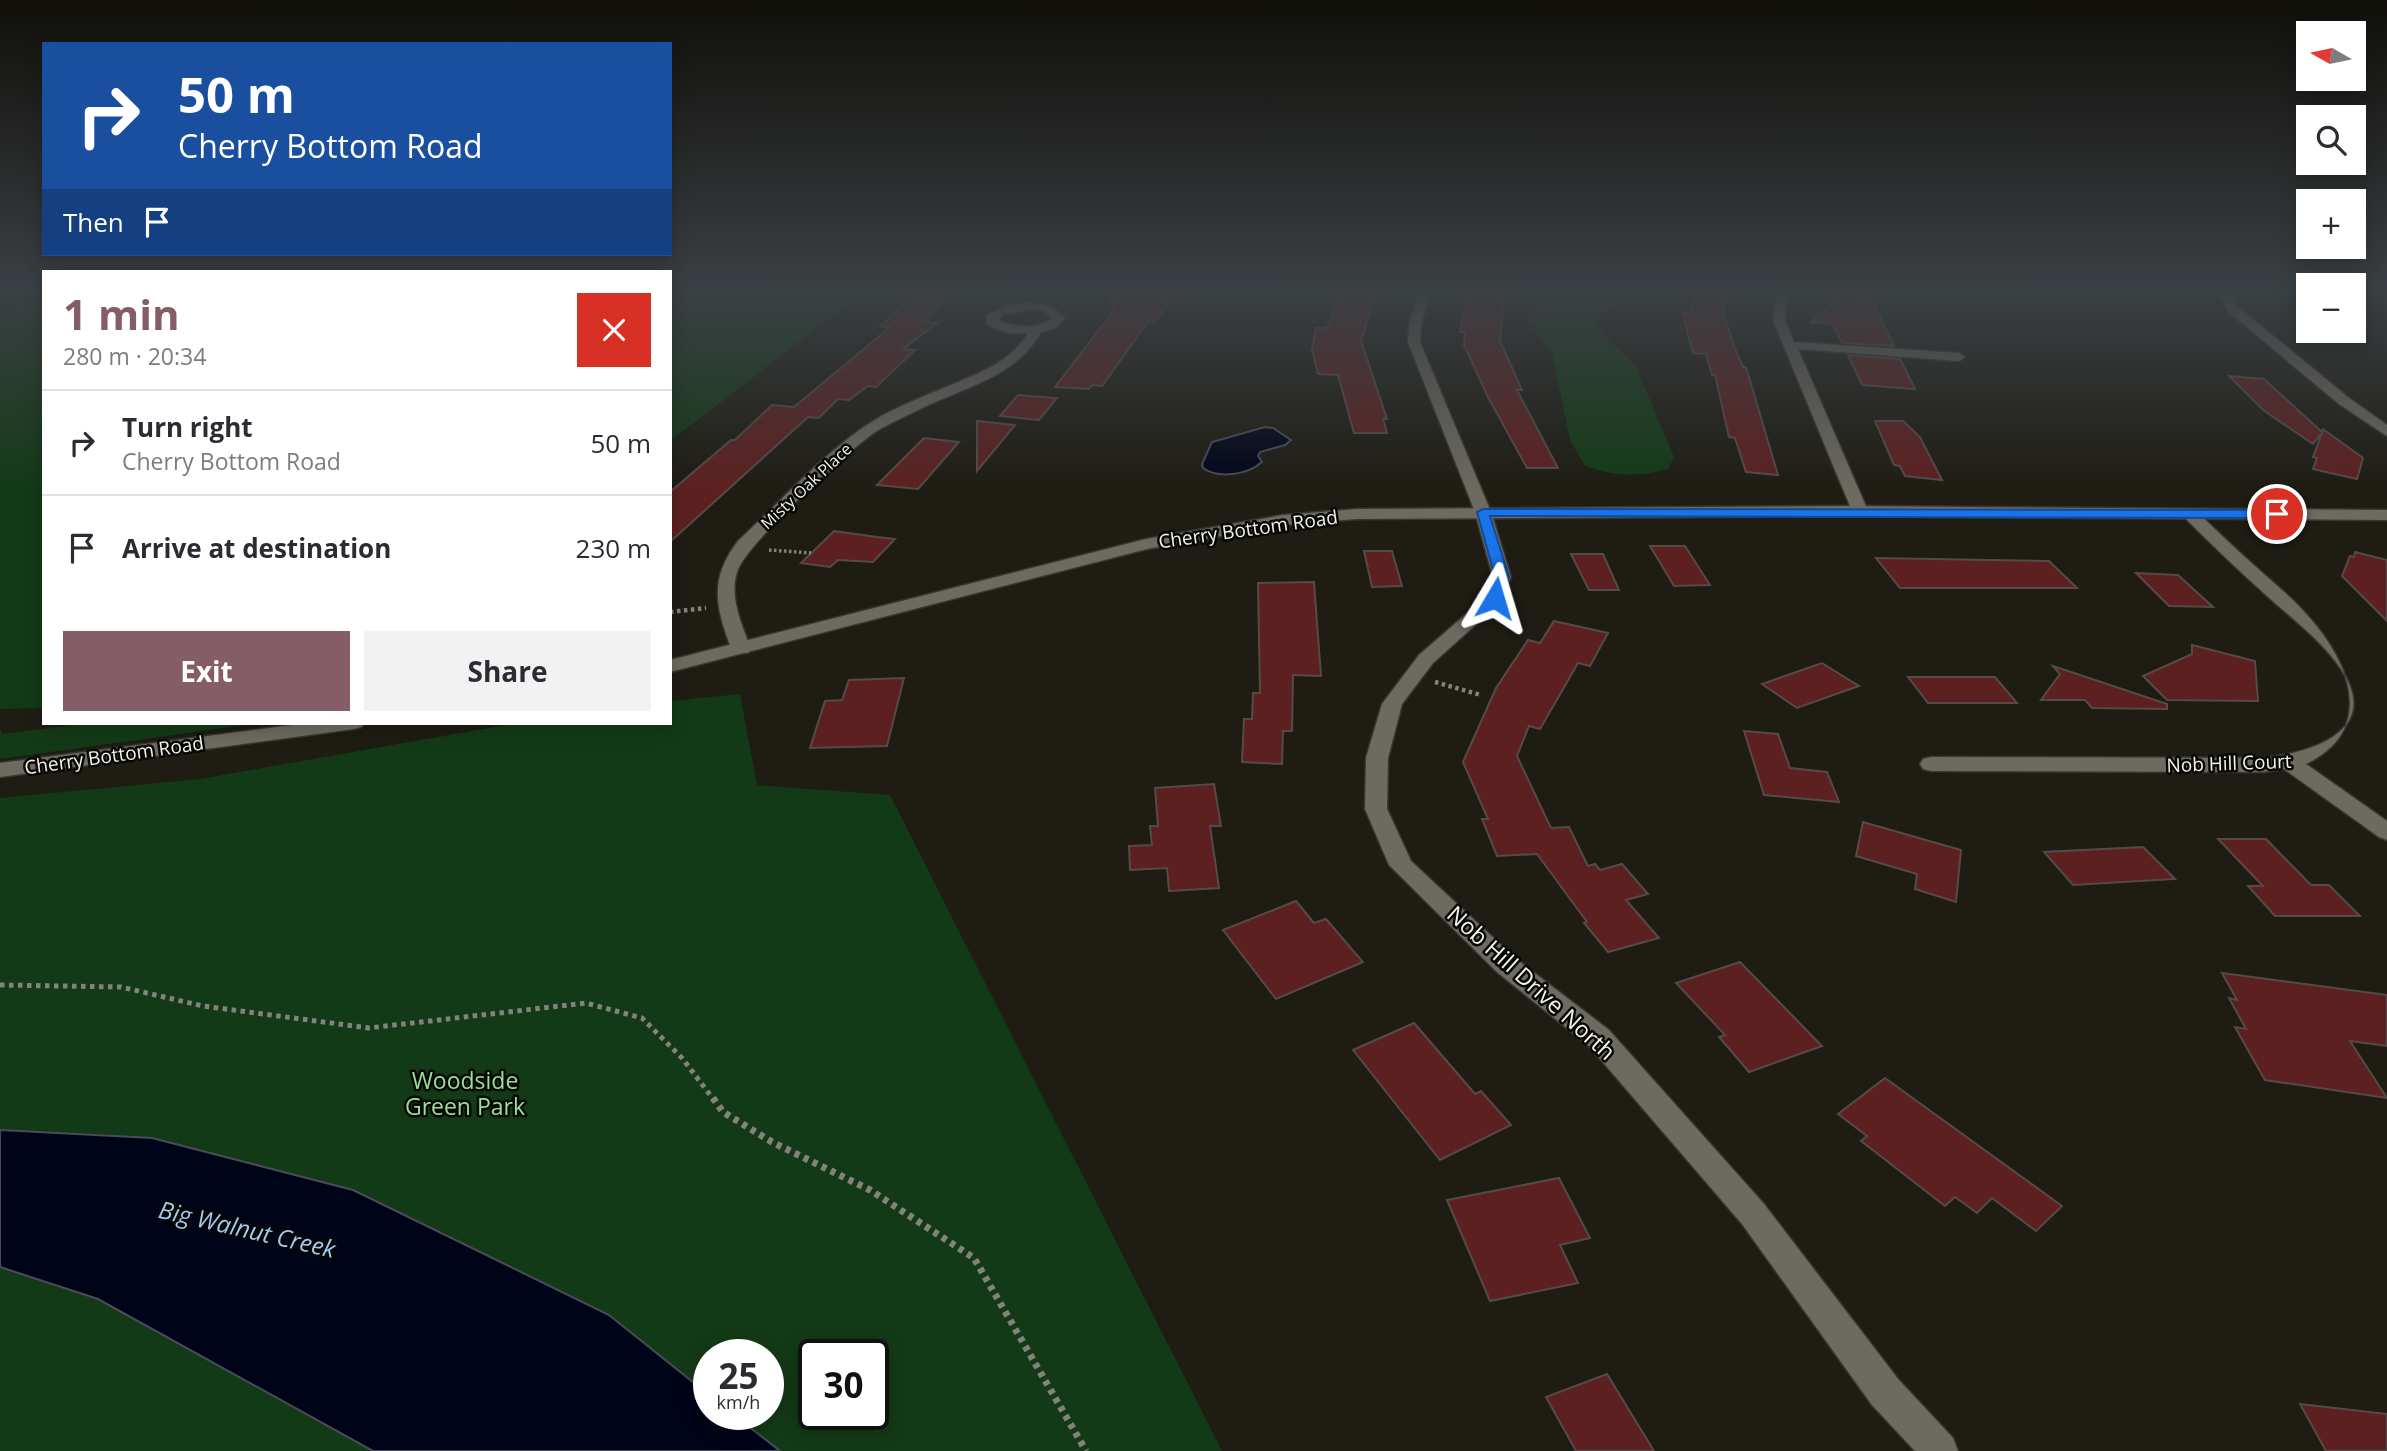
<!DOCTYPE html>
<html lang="en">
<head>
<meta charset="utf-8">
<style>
	body { margin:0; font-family:"Open Sans",sans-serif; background:#f2f2f3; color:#2b2b33; height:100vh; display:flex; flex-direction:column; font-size:26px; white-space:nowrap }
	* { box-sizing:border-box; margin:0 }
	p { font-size:23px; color:#7c7c81 }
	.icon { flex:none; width:38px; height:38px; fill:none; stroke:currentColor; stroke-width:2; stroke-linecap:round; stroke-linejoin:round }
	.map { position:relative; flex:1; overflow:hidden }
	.side { position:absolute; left:42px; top:270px; width:630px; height:455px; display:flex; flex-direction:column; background:#fff; border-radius:0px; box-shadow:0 4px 18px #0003 }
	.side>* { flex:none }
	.hud { position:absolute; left:42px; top:42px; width:630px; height:214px; border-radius:0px; box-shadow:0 4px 18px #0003; background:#1a4fa0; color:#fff; overflow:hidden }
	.needle { width:46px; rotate:279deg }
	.fabs { position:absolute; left:2296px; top:21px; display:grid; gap:14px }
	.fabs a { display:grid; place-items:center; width:70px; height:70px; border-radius:0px; background:#fff; box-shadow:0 4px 18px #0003; font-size:35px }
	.speed { position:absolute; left:693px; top:1339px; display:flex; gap:14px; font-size:35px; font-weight:700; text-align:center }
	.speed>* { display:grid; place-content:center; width:91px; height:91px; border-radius:50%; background:#fff; box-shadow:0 4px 18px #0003; line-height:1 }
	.speed small { font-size:18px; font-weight:400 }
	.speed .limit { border:4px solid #111; border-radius:10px; background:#fff; color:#111 }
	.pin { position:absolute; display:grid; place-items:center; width:60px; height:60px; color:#fff; margin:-30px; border:4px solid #fff; border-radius:50%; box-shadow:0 2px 7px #0007 }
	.me { position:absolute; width:77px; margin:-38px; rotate:7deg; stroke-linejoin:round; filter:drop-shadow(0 0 5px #0008) }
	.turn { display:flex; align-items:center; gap:24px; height:147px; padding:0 21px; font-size:32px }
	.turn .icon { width:91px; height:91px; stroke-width:2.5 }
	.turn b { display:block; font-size:49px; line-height:60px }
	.then { display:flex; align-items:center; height:66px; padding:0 21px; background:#0003; gap:14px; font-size:26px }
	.round { display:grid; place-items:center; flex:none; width:74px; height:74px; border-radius:0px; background:#f2f2f3 }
	.headline { display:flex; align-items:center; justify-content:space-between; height:119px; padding:0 21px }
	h1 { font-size:42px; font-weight:700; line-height:52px; color:#855d67 }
	.primary-button { display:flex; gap:14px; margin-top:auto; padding:14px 21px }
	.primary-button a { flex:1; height:80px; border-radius:0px; background:#855d67; color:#fff; font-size:28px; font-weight:700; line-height:80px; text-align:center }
	.primary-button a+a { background:#f2f2f3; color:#2b2b33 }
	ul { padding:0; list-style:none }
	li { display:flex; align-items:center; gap:21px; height:105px; padding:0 21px; border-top:2px solid #e1e1e2 }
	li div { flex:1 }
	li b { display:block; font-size:26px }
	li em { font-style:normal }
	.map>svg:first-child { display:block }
	.built { fill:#282415 }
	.green { fill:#133a16; fill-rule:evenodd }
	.water { fill:#000418; stroke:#494b58; stroke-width:2 }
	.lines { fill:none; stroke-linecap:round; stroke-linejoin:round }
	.stream { stroke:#494b58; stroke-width:5 }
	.building { fill:#5d2020; stroke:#564a49; stroke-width:2 }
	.minor-casing { stroke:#373631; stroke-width:3 }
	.secondary-casing { stroke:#373631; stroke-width:3 }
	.path-far3 { stroke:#84827b; stroke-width:3.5; stroke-dasharray:2.5 2.5; stroke-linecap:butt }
	.path-far2 { stroke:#84827b; stroke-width:4.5; stroke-dasharray:3.5 3.5; stroke-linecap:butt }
	.path-far1 { stroke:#84827b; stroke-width:5; stroke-dasharray:4.5 4.5; stroke-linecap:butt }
	.path { stroke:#84827b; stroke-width:7; stroke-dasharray:5 5; stroke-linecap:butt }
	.minor { fill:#6d6a60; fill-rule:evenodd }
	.secondary { fill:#6d6a60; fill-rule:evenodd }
	.route { fill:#1a73e8; stroke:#114b97; stroke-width:2 }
	.labels { text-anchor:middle; stroke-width:5; stroke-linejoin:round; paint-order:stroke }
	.far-street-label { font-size:16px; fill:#f3f2ec; stroke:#070704 }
	.street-label { font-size:19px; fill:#f3f2ec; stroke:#070704 }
	.near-street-label { font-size:23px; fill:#f3f2ec; stroke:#070704 }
	.near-park-label { font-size:23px; fill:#99e19b; stroke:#070704 }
	.near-water-label { font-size:24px; font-style:italic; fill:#a2caf4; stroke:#070704 }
</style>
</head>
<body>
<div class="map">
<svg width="2387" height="1451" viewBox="0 0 2387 1451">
	<rect width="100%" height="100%" fill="#1e1c13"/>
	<polygon class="built" points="0,289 44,289 44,303 0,326"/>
	<g class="green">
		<polygon points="670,289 868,289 670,441"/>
		<path d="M1543 289H1622L1617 302 1592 323 1635 365 1674 457 1668 469C1635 477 1617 477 1585 466L1570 440 1552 352 1527 321 1536 311Z"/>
		<polygon points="44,292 44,708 0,709 0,318"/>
		<path d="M740 694 757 785 890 795 1222 1451H0V798L200 779 517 723H670V701ZM709 1354H768V1414H709ZM814 1354H873V1414H814Z"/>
		<polygon points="87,723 260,723 0,759 0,728 2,734"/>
	</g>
	<g class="water">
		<path d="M1265 427 1273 428 1291 440 1285 445 1260 452 1258 456 1262 462C1247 475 1219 479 1203 468L1202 464 1212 442Z"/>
		<polygon points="0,1130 152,1138 353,1190 609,1315 709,1395 709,1414 733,1414 780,1451 373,1451 98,1299 0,1267"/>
	</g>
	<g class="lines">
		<polyline class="stream" points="1973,289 2005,289"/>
	</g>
	<g class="building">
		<polygon points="1107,289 1177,289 1155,322 1148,322 1102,386 1092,385 1089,389 1055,387 1114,310"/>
		<polygon points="1342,289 1373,289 1372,292 1376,292 1361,341 1387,419 1383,419 1387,433 1354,433 1338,375 1318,374 1312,350 1316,328 1327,328"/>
		<polygon points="1468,289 1505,289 1500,341 1522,390 1517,390 1558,468 1527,468 1488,397 1464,345 1465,332 1460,332"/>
		<polygon points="1697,290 1727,294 1723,312 1734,346 1743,367 1746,367 1778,475 1746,472 1735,438 1729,437 1715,375 1712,375 1706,354 1693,353 1682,312 1690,313"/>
		<polygon points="1844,292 1870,297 1894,346 1842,343 1833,324 1811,322"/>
		<polygon points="913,296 946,299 922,322 937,323 903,349 915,350 876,387 868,386 849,400 838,399 819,418 808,417 670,542 670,492 731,440 735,440 772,405 794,407 890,327 880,326"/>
		<polygon points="1848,355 1900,359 1915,389 1862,385"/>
		<polygon points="2229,376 2264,379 2322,432 2323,429 2363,458 2357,479 2313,469 2317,458 2313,457 2322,433 2313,444 2263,410"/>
		<polygon points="1018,395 1057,398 1039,420 1000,416"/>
		<polygon points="977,421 1015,425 977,471"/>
		<polygon points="1875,421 1903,421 1920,437 1942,480 1905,476 1900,466 1894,465"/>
		<polygon points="924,438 959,442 918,489 877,485"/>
		<polygon points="834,531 877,537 895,539 873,562 838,560 830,567 801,563"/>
		<polygon points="1650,546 1685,546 1710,585 1674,586"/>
		<polygon points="1364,551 1392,551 1402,586 1372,587"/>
		<polygon points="2355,552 2387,560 2387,621 2342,576 2350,556 2354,557"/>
		<polygon points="1571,554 1603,554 1619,590 1589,590"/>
		<polygon points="1876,558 2049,561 2077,588 1900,588"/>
		<polygon points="2136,573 2178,575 2213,607 2169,606"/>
		<polygon points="1314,582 1321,676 1293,675 1292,731 1283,731 1282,764 1242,762 1244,719 1252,719 1253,693 1260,693 1258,583"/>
		<polygon points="1554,621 1608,633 1590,666 1578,663 1540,729 1529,726 1517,756 1551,828 1569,827 1588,866 1595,864 1600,870 1622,864 1648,894 1626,900 1659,938 1608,952 1584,923 1587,922 1537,854 1497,856 1482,819 1488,819 1463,762 1496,688 1528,640 1540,643"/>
		<polygon points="2192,645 2255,661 2258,701 2167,700 2143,676 2192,654"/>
		<polygon points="1822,663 1859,686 1797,708 1762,684"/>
		<polygon points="2053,666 2167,704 2167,709 2092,708 2085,700 2041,700 2060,674"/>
		<polygon points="1908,677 1995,677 2017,703 1928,703"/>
		<polygon points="904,678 887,746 810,748 825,701 842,700 849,680"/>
		<polygon points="1744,731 1778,734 1790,768 1827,772 1839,802 1764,795"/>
		<polygon points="1214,784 1221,826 1210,826 1219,888 1169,891 1167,868 1130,870 1129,846 1152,845 1150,826 1158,826 1155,788"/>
		<polygon points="1863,822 1961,850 1956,902 1915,889 1917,874 1856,856"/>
		<polygon points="2218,839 2266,839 2311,885 2329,885 2360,916 2275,916 2248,886 2263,886"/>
		<polygon points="2143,847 2175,879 2073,885 2044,852"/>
		<polygon points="1296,901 1314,923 1326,919 1363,962 1276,999 1223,930"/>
		<polygon points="1740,962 1822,1046 1749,1072 1719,1037 1725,1035 1676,983"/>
		<polygon points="2222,973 2387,995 2387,1046 2350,1041 2387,1098 2265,1080 2235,1027 2246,1029 2229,998 2237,1000"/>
		<polygon points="1414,1023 1475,1094 1481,1091 1511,1125 1440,1160 1353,1050"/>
		<polygon points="1885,1078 2062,1206 2036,1231 1992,1198 1977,1213 1955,1197 1945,1206 1861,1141 1867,1136 1838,1114"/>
		<polygon points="1559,1178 1590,1238 1560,1245 1578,1283 1490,1301 1447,1200"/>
		<polygon points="1607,1374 1654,1451 1576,1451 1546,1397"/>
		<polygon points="2300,1404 2387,1414 2387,1451 2326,1451"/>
	</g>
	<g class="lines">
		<defs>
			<g id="minor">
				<polygon points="1419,289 1431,289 1421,325 1420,342 1491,512 1511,577 1501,602 1433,663 1402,704 1388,758 1387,809 1411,861 1515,958 1609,1030 1764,1204 1898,1379 1953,1438 1958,1451 1915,1451 1872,1405 1742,1224 1589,1046 1497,972 1389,865 1365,809 1366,758 1382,704 1419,655 1487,596 1493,577 1475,512 1408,342 1409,325"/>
				<polygon points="1785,289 1798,289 1788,298 1785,320 1794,342 1959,353 1965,357 1959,361 1798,349 1868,511 1866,514 1860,516 1852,511 1773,320 1776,297"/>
				<polygon points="2230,289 2244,289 2232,297 2238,307 2349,398 2387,425 2387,436 2339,404 2229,312 2220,296"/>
				<path d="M1028 302 1051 306 1065 318 1056 328 1041 332C1014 379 963 387 918 410 904 417 888 424 875 432 849 450 745 545 737 572 729 598 742 625 751 649L748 653H734C729 645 727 636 724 628 713 593 716 570 738 541 779 503 818 459 864 427 887 411 915 400 941 389 973 375 1009 365 1028 333H1007L987 325V315L1004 306ZM1028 310 1043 311 1052 318C1040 330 1013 327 998 320L1004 314Z"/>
				<path d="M2190 509 2196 511C2224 538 2253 565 2283 591 2342 643 2387 724 2306 764L2387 821V840L2379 837 2284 769 2263 772 1931 771 1923 769 1920 764 1923 759 1931 757 2263 758C2318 752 2386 728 2336 662 2317 637 2290 617 2266 595 2238 570 2211 544 2184 517L2182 514Z"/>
			</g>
			<g id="secondary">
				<polygon points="1846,506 2387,510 2387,520 1846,516 1357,519 1283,525 1147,549 670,672 670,660 1146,539 1283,515 1357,509"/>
				<polygon points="308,723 364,723 361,727 354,729 0,777 0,763"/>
			</g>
		</defs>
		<use href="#minor" class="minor-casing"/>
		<use href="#secondary" class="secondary-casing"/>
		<polyline class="path-far3" points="769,550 811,553"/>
		<g class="path-far2">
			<polyline points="670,612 706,608"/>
			<polyline points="1435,682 1481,695"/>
		</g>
		<polyline class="path-far1" points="0,985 121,987 203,1006 369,1028 586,1003 642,1018 682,1058 714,1100"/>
		<polyline class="path" points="713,1098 723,1112 772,1142 870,1190 974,1258 1086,1451"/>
		<use href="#minor" class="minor"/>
		<use href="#secondary" class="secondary"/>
	</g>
	<linearGradient id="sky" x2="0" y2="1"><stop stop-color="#100f0a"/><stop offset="0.59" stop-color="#3b4044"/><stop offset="1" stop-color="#3b4044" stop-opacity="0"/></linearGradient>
	<rect width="2387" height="492" fill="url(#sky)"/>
	<polygon class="route" points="1483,509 2277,510 2283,514 2277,518 1490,516 1509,577 1502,598 1495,602 1488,598 1495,577 1477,512"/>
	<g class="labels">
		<g class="far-street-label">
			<text transform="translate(806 486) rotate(-43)" y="6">Misty Oak Place</text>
		</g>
		<g class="street-label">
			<text transform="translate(1248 529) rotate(-8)" y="7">Cherry Bottom Road</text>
			<text transform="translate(114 755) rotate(-8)" y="7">Cherry Bottom Road</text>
			<text transform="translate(2229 763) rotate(-2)" y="7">Nob Hill Court</text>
		</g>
		<g class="near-street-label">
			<text transform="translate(1531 983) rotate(42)" y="8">Nob Hill Drive North</text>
		</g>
		<g class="near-park-label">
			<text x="465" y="1089">Woodside<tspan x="465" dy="26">Green Park</tspan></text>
		</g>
		<g class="near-water-label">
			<text transform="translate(247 1230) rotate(13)" y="8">Big Walnut Creek</text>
		</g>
	</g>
</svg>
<div class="fabs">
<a><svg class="needle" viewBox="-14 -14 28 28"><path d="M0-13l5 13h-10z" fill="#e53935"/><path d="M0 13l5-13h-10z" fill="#7c7c81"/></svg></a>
<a><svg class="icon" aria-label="search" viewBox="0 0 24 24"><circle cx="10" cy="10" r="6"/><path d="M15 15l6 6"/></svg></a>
<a>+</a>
<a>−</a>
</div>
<div class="speed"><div>25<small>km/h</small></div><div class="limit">30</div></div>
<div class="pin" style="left:2277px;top:514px;background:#d93025"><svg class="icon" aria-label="arrive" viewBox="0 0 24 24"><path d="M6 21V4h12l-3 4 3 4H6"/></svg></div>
<svg class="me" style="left:1495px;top:598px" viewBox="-20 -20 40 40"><path d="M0-17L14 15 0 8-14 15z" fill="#1a73e8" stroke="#fff" stroke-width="4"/></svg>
<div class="hud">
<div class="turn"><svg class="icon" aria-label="right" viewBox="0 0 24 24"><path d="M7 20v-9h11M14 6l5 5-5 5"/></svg><div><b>50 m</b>Cherry Bottom Road</div></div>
<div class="then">Then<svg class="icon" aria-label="arrive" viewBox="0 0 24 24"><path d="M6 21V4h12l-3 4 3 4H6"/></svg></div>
</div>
<section class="side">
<div class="headline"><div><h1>1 min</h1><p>280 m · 20:34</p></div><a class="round" style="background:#d93025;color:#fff"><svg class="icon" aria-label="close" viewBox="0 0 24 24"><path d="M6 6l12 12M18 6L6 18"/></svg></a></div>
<ul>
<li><svg class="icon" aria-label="right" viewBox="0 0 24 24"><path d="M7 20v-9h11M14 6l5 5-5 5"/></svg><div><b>Turn right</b><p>Cherry Bottom Road</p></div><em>50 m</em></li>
<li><svg class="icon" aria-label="arrive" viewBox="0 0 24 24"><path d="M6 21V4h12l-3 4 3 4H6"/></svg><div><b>Arrive at destination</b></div><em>230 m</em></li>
</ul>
<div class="primary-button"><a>Exit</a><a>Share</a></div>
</section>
</div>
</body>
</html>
